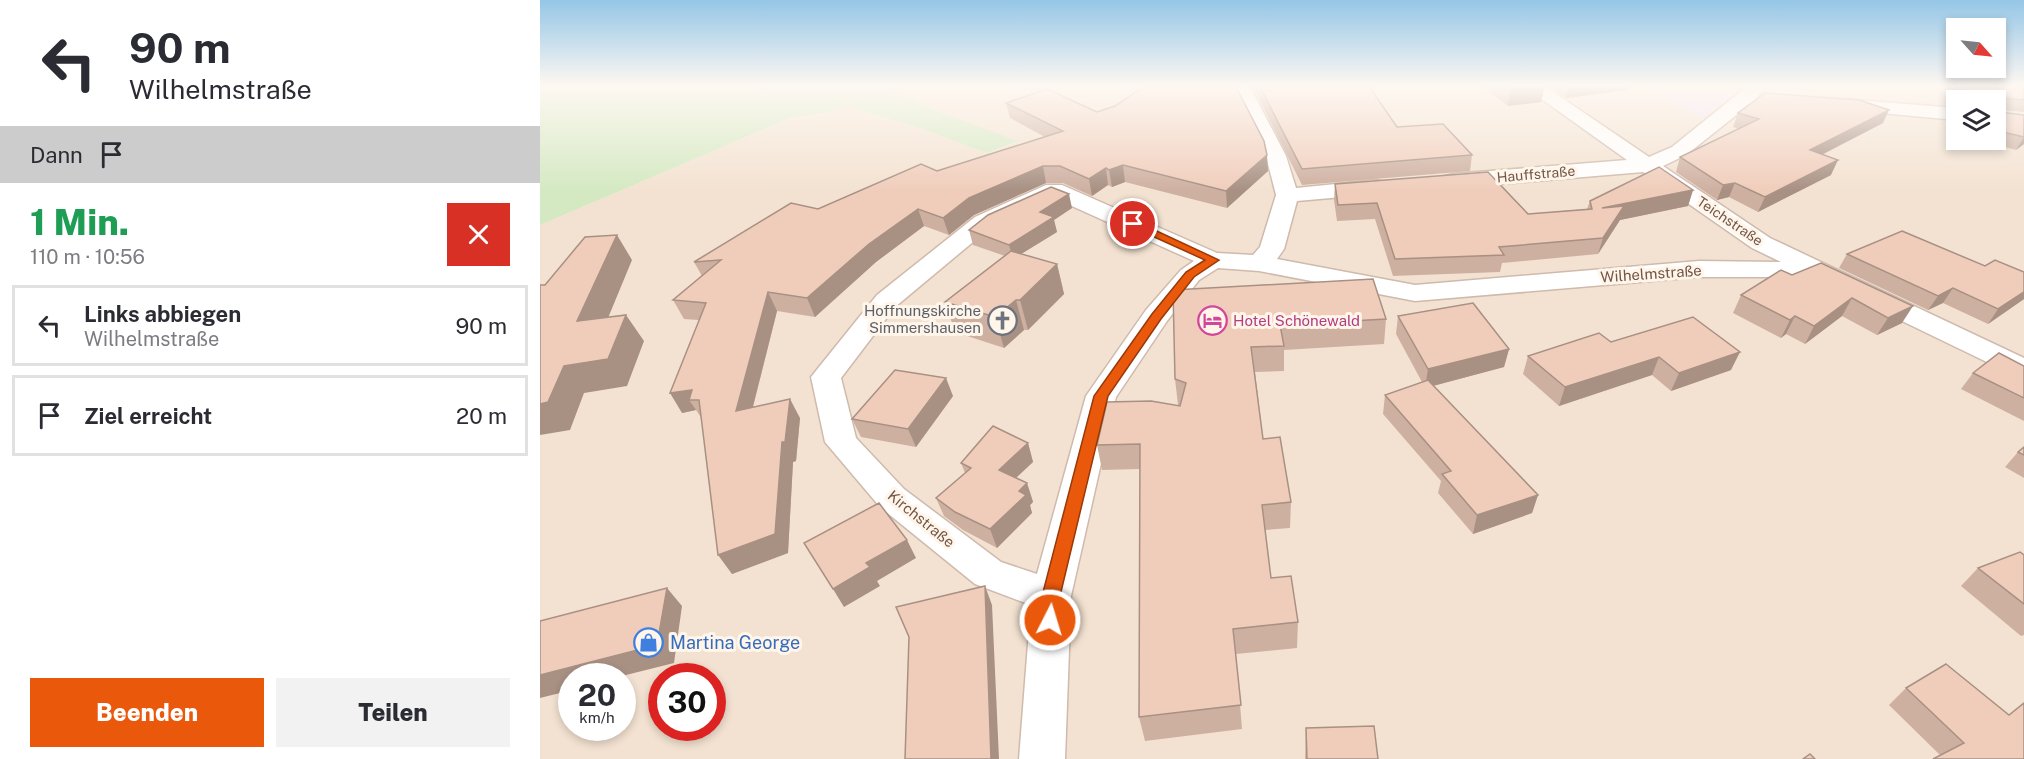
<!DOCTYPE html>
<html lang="de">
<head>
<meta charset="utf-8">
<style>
	body { margin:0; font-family:"Public Sans",sans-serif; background:#f2f2f3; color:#2b2b33; height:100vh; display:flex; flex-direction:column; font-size:22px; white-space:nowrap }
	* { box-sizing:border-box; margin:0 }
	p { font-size:20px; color:#7c7c81 }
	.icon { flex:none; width:33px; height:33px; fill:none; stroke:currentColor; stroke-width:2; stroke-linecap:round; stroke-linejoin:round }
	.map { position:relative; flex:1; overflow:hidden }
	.side { display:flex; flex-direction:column; background:#fff; width:540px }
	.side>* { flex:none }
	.hud { background:#fff; color:#2b2b33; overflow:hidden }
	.needle { width:39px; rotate:117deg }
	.fabs { position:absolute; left:1406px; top:18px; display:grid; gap:12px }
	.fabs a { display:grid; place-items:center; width:60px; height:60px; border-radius:0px; background:#fff; box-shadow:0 3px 9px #0003; font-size:30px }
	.speed { position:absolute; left:18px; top:663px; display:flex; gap:12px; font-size:30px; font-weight:700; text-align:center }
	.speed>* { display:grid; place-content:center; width:78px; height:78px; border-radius:50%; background:#fff; box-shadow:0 3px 9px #0003; line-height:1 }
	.speed small { font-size:15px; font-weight:400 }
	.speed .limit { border:9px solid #d22; background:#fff; color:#111 }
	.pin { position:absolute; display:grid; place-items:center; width:51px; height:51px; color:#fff; margin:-26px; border:3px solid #fff; border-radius:50%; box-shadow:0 2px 6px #0007 }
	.me { position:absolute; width:66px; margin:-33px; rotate:5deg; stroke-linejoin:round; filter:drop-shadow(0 0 4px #0008) }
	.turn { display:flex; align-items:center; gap:21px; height:126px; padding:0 30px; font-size:27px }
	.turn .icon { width:78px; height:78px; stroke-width:2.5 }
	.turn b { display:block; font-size:42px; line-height:51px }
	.then { display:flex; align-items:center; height:57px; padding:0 30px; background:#0003; gap:12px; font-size:22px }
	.round { display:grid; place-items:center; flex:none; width:63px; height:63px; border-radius:0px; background:#f2f2f3 }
	.overview { display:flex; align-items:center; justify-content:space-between; height:102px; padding:0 30px }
	h1 { font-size:36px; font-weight:800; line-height:45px; color:#1e9e55 }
	.action { display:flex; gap:12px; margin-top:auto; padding:12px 30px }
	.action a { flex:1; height:69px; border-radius:0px; background:#ea580c; color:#fff; font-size:24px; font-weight:800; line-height:69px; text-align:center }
	.action a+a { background:#f2f2f3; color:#2b2b33 }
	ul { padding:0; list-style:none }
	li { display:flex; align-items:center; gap:18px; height:81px; margin:0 12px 9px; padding:0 18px; border:3px solid #e1e1e2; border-radius:0px }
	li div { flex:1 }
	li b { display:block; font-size:22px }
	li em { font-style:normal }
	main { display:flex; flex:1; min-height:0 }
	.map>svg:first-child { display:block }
	.residential { fill:#f3e2d1; fill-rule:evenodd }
	.education { fill:#ede0f8 }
	.green { fill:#d4e9c2 }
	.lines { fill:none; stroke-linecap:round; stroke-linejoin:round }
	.minor-casing { stroke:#cfbaad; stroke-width:3 }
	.minor { fill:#fff; fill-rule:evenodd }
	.wall { fill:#ceb0a1 }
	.shaded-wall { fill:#a89083 }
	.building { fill:#f0cdbb; stroke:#a89083; stroke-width:1.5 }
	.route { fill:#ea580c; stroke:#983908; stroke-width:1.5 }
	.labels { text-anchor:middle; stroke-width:6; stroke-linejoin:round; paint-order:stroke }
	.far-street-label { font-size:14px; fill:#73564a; stroke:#fff5e9 }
	.street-label { font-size:15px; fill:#73564a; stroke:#fff5e9 }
	.worship-label { font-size:15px; fill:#5b616d; stroke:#fff5e9; text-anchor:end }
	.hotel-label { font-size:15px; fill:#b23c85; stroke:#fff5e9; text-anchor:start }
	.near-shop-label { font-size:18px; fill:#366cbe; stroke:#fff5e9; text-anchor:start }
</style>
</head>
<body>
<main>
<section class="side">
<div class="hud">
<div class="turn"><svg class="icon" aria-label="left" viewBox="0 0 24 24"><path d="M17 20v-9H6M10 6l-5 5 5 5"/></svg><div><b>90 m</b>Wilhelmstraße</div></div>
<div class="then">Dann<svg class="icon" aria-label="arrive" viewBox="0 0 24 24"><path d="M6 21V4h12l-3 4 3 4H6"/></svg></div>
</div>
<div class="overview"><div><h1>1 Min.</h1><p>110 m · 10:56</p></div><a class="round" style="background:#d93025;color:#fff"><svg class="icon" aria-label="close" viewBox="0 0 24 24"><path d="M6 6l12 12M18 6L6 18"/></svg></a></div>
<ul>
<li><svg class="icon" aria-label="left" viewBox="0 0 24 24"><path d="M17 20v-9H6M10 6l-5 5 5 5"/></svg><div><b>Links abbiegen</b><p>Wilhelmstraße</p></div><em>90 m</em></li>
<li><svg class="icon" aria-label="arrive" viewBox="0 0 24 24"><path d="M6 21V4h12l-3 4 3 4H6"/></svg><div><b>Ziel erreicht</b></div><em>20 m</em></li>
</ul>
<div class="action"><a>Beenden</a><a>Teilen</a></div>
</section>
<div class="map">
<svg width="1484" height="759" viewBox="0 0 1484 759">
	<rect width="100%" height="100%" fill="#fcf0e3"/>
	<path class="residential" d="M355 85H1484V759H0V225L250 118 289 112 305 106 377 127 447 153 477 142 402 113 349 88ZM1416 100H1455V140H1416ZM32 676H82V728H32ZM122 676H172V728H122Z"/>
	<polygon class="education" points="1103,85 1207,85 1162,118"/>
	<polygon class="green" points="0,85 355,85 349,88 402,113 478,141 447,153 377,127 305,106 289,112 250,118 0,225"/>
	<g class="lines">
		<defs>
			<g id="minor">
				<path d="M691 85H709L746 156 756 188 836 180 844 182 847 187 844 192 836 194 757 201 744 249 737 259 875 285 1159 261 1241 262 1212 248 1103 172 913 188 905 186 902 181 905 176 913 174 1087 160 982 85H1003L1109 157 1132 147 1209 85H1227L1214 101 1146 155 1123 166 1230 238 1484 358V380L1271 277H1159L875 301 719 271 678 268 659 280 627 321 576 397 531 596 525 759H479L491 605 435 584 340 507 285 442 271 377 337 295 435 217 506 185H522L677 253 713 255 720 247 736 195 726 156ZM514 198 654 261 641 270 606 310 546 396 497 574 461 562 364 489 316 438 301 378 355 307 451 227Z"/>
				<polygon points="1305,99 1416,108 1416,120 1298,109 1296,105"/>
			</g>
		</defs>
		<use href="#minor" class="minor-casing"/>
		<use href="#minor" class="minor"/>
	</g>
	<g class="wall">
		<polygon points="712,85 832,85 831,90 857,127 932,155 930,171 762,185"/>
		<polygon points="941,85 1005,85 1001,102 968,106"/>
		<polygon points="1007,85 1088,85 1087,90 1026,98"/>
		<polygon points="1403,85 1478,85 1484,90 1484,112 1460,110 1460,112 1484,115 1484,144 1476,150 1455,144 1451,140 1455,140 1455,100 1416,100"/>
		<polygon points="466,103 557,112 728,171 687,208 585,182 572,187 568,185 552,196 523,183 506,183 434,215 409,235 384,226 336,262 275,317 237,311 213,407 260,418 256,461 253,462 248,553 192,574 162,419 156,410 142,413 159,320 144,319 133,300 162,276 154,262 278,209 505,137 470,118"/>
		<polygon points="1198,113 1343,123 1282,155 1291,175 1218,212 1189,197 1177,200 1136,172 1140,157 1199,129 1193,127"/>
		<polygon points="795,184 988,214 1047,209 1050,201 1153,190 1148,206 1080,220 1058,254 962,263 960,272 853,276 835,219 797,221 794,200"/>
		<polygon points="532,208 514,220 517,232 481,254 517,264 524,294 488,330 484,330 464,348 415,332 405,302 465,256 433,245 429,230"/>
		<polygon points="1307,254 1445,266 1484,272 1484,299 1448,324 1403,303 1388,310 1299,268"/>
		<polygon points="1281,263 1362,323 1337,335 1302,316 1265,344 1246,334 1241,338 1193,313 1201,295"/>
		<polygon points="633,290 846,319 844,344 744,350 744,371 715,372 723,439 751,502 750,528 725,530 731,578 758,622 757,648 696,654 702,729 605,741 599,717 600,469 562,470 557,445 640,406 638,405 635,379"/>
		<polygon points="858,316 969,349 964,367 893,386 998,495 992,513 933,534 898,493 901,481 843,414 845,395 882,382 856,334"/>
		<polygon points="1071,342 1191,370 1131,391 1112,375 1019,406 983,374 988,356"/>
		<polygon points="1484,366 1484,421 1421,389 1433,373"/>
		<polygon points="413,396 376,447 321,437 312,419"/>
		<polygon points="488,443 493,462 476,478 487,483 493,502 490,505 492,513 457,548 423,530 404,516 396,498 425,473 421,463"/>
		<polygon points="1484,447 1484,478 1465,467 1478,452"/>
		<polygon points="1484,555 1484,635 1481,636 1421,586 1438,568"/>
		<polygon points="1366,688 1469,715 1484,759 1400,755 1349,705"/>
		<polygon points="766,728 838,759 765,759"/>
	</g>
	<g class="shaded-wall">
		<polygon points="983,85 1005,85 1001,102 968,106 971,87"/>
		<polygon points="1029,85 1088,85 1087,90 1026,98"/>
		<polygon points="1349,110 1343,123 1263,164 1270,150"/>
		<polygon points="1484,137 1484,144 1476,150"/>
		<polygon points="727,155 728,171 687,208 686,191"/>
		<polygon points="1298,160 1291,175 1218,212 1225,197"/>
		<polygon points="583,165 585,182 572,187 569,170"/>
		<polygon points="503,166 506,183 434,215 409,235 403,218 429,198"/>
		<polygon points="566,168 568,185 552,196 549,179"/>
		<polygon points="1195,183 1189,197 1177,200 1183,185"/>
		<polygon points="1153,190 1148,206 1080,220 1058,254 1063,238 1062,208"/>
		<polygon points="529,194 532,208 514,220 517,232 473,259 469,245 500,212"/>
		<polygon points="378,209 384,226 336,262 275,317 267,298 329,244"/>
		<polygon points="77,235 92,260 56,347 37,321"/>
		<polygon points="517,264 524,294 488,330 480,300"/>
		<polygon points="1413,288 1403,303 1388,310 1398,296"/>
		<polygon points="228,292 237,311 207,430 196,411"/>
		<polygon points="1484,292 1484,299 1448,324 1458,309"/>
		<polygon points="1312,298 1302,316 1265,344 1274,326"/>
		<polygon points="476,300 484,330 464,348 455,317"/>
		<polygon points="1373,306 1362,323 1337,335 1348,318"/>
		<polygon points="86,315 104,341 87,386 44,393 30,430 0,435 0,404 24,366"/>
		<polygon points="1255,316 1246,334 1241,338 1250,320"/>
		<polygon points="969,349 964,367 885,388 888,369"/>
		<polygon points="1200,352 1191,370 1131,391 1139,373"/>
		<polygon points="1119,357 1112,375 1019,406 1025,387"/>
		<polygon points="406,378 413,396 376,447 368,429"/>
		<polygon points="152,390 149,400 156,410 142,413 130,393"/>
		<polygon points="250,399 260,418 256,461 253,462 248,553 192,574 178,555 242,442"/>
		<polygon points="488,443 493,462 465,488 459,470"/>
		<polygon points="487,483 493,502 490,505 492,513 457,548 450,529 479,491"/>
		<polygon points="998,495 992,513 933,534 937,515"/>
		<polygon points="367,540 376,558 337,581 340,586 304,607 293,589 326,563"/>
		<polygon points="445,586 452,605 459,759 451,759"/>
		<polygon points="127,588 142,606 134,663 82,676 32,676 32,690 0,698 0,675"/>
	</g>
	<g class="building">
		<polygon points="606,85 695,85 724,141 727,155 686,191 583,165 569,170 566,168 549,179 520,166 503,166 429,198 403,218 378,209 329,244 267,298 228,292 196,411 250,399 245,442 242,442 235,534 178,555 159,400 149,400 152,390 130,393 166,303 133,300 181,260 154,262 251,203 278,209 381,164 397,171 523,131 466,103 507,89 557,112 575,106"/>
		<polygon points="719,85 831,85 830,88 857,127 903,124 932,155 762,169"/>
		<polygon points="1419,85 1478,85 1484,90 1484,100 1462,98 1460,112 1484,115 1484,137 1463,132 1455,123 1455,100 1434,100"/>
		<polygon points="1225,93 1319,100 1349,110 1270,150 1298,160 1225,197 1195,183 1183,185 1140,157 1219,119 1198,113"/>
		<polygon points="1119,167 1153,190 1062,208 1084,206 1063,238 959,247 964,255 855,259 837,203 798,205 795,184 948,172 988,214 1052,209 1050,201"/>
		<polygon points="511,187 529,194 500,212 514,217 469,245 429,230 448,215"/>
		<polygon points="1362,231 1445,266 1455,260 1484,272 1484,292 1458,309 1413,288 1398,296 1307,254"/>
		<polygon points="77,235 37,321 86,315 68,359 24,366 8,402 0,404 0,285 5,285 45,237"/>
		<polygon points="471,251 517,264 480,300 476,300 455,317 405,302"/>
		<polygon points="1281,263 1373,306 1348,318 1312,298 1274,326 1255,316 1250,320 1201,295 1241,270 1252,275"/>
		<polygon points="833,279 846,319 740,325 744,346 711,347 723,439 740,437 751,502 722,505 731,578 751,576 758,622 693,629 701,705 599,717 600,444 557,445 567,402 611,401 640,406 646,383 635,379 633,290"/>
		<polygon points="933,303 969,349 888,369 858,316"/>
		<polygon points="1153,317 1200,352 1139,373 1119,357 1025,387 988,356 1059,333 1071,342"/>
		<polygon points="1459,353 1484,366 1484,398 1433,373"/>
		<polygon points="355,370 406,378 368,429 312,419"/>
		<polygon points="888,380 998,495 937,515 902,474 911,471 845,395"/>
		<polygon points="453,426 488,443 459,470 487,483 479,491 486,495 450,529 415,512 396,498 431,468 421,463"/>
		<polygon points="1484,447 1484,455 1478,452"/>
		<polygon points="339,503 367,540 326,563 330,567 293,589 264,543"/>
		<polygon points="1480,552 1484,555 1484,604 1438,568"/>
		<polygon points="445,586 451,759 365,759 369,637 356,607"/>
		<polygon points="127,588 117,645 0,675 0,621"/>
		<polygon points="1406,664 1469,715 1484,703 1484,759 1393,759 1424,743 1366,688"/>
		<polygon points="834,726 838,759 767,759 766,728"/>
		<polygon points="1270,754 1275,759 1263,759"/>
	</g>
	<linearGradient id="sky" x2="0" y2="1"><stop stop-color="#95c6e7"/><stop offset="0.45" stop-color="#fef8f2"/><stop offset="1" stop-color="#fef8f2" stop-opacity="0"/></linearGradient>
	<rect width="1484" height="191" fill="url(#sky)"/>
	<polygon class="route" points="593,220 679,260 654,277 621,319 568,396 520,596 516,625 510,627 504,625 501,620 502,596 554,396 612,314 646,272 665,260 590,226 588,224"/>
	<defs>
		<symbol id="church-ring" viewBox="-11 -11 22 22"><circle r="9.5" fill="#fff5e9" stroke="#6b7280" stroke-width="1.5"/><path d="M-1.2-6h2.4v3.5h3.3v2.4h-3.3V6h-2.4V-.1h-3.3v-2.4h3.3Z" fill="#6b7280"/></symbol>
		<symbol id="hotel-ring" viewBox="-11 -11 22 22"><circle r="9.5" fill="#fff5e9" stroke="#d1479c" stroke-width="1.5"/><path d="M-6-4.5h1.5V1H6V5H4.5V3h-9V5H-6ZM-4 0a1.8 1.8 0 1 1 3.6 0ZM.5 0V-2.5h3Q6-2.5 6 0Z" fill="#d1479c"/></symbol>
		<symbol id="shop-ring" viewBox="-11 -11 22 22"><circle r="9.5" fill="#fff5e9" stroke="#3f7fe0" stroke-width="1.5"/><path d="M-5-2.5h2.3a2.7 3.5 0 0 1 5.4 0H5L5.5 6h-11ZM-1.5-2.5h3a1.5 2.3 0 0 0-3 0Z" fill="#3f7fe0"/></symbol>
	</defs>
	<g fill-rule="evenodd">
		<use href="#church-ring" x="446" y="304" width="33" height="33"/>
		<use href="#hotel-ring" x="656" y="304" width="33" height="33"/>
		<use href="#shop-ring" x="92" y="626" width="33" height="33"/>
	</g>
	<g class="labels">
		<g class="far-street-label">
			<text transform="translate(996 174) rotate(-5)" y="5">Hauffstraße</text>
			<text transform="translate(1190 221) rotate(34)" y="5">Teichstraße</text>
		</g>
		<g class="street-label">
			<text transform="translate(1111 274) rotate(-4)" y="5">Wilhelmstraße</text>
			<text transform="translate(381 519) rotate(39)" y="5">Kirchstraße</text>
		</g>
		<g class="worship-label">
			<text x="441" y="316">Hoffnungskirche<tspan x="441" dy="17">Simmershausen</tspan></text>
		</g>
		<g class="hotel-label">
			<text x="693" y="326">Hotel Schönewald</text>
		</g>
		<g class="near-shop-label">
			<text x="130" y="649">Martina George</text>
		</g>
	</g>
</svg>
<div class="fabs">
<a><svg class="needle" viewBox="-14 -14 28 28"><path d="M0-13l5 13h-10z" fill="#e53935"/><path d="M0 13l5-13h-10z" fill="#7c7c81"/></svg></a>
<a><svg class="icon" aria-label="layers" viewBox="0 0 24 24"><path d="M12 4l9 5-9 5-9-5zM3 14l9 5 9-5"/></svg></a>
</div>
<div class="speed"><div>20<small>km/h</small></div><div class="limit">30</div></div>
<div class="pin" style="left:593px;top:224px;background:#d93025"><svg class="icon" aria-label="arrive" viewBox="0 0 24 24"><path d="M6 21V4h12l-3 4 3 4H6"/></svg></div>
<svg class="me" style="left:510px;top:620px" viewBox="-20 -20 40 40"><circle r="17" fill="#ea580c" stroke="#fff" stroke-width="3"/><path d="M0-11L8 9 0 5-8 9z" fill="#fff"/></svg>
</div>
</main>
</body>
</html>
